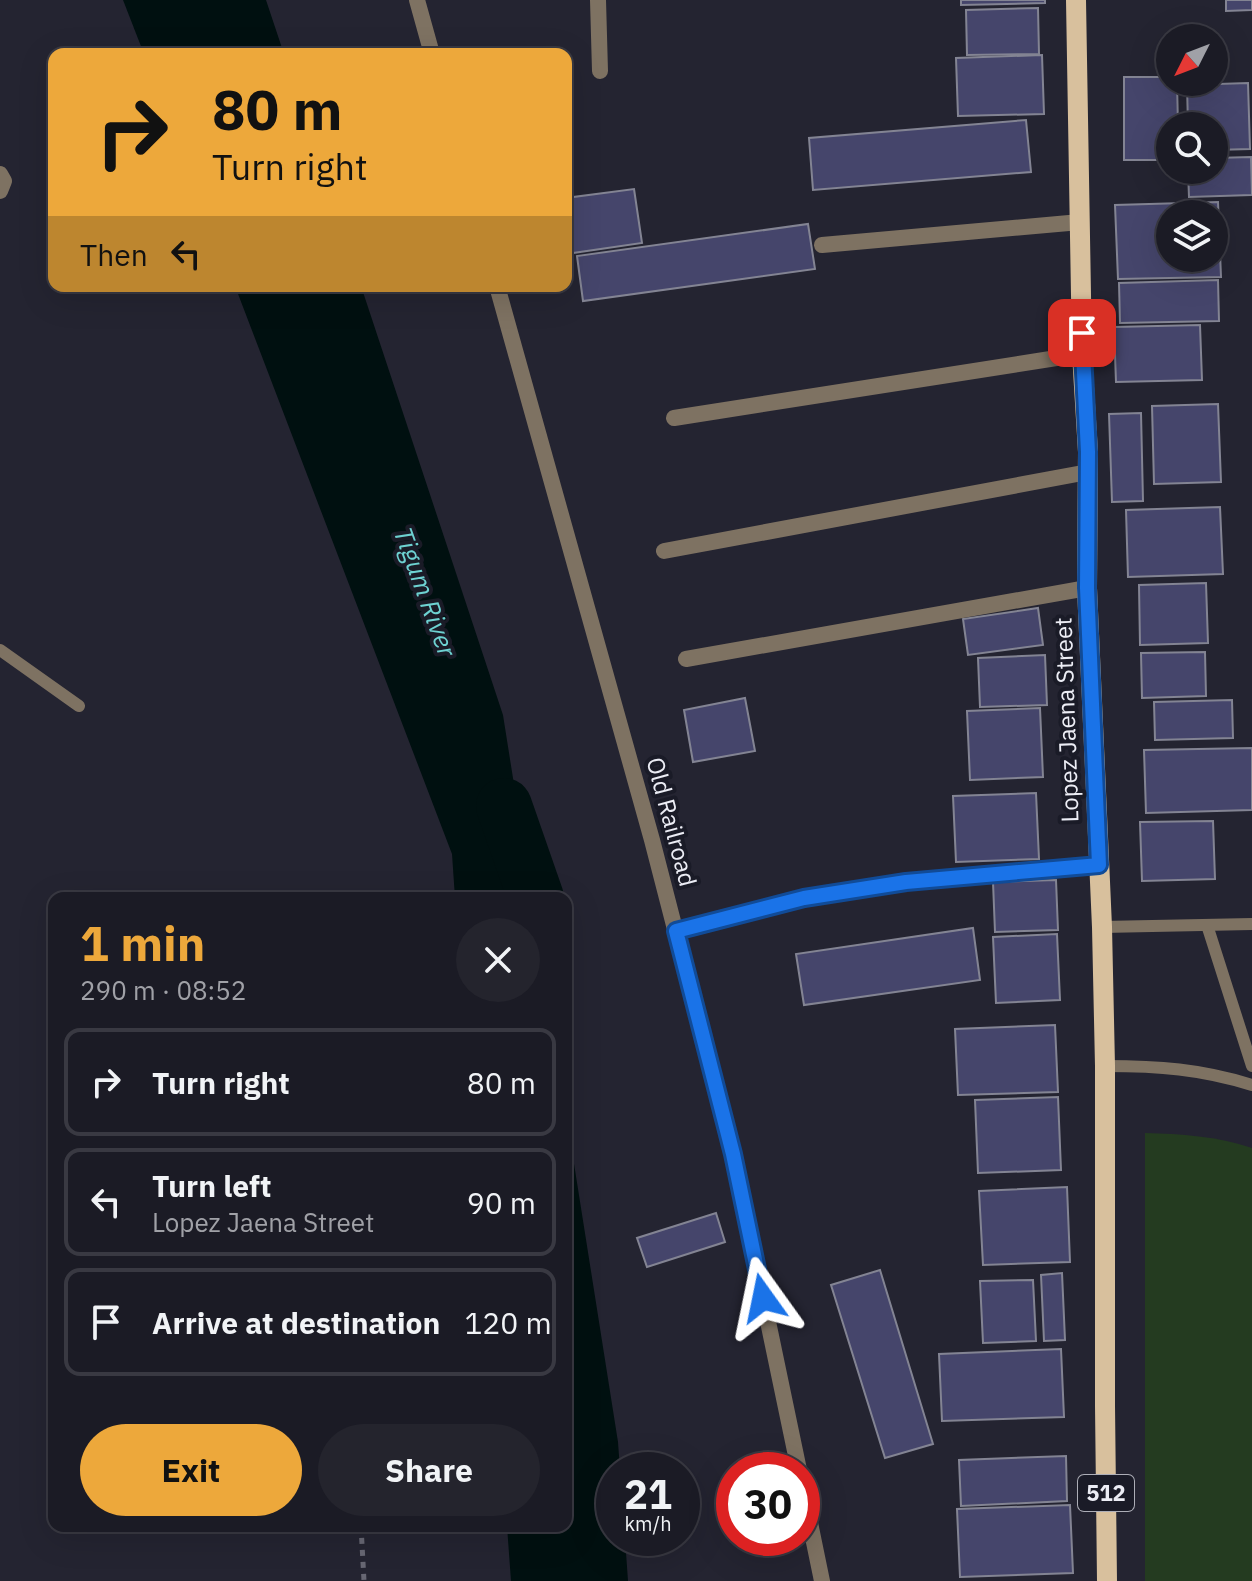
<!DOCTYPE html>
<html lang="en">
<head>
<meta charset="utf-8">
<style>
	body { margin:0; font-family:"IBM Plex Sans",sans-serif; background:#24242d; color:#f1f3f6; height:100vh; display:flex; flex-direction:column; font-size:30px; white-space:nowrap }
	* { box-sizing:border-box; margin:0 }
	p { font-size:26px; color:#a0a1a7 }
	.icon { flex:none; width:44px; height:44px; fill:none; stroke:currentColor; stroke-width:2; stroke-linecap:round; stroke-linejoin:round }
	.map { position:relative; flex:1; overflow:hidden }
	.details { position:absolute; left:48px; top:892px; width:524px; height:640px; display:flex; flex-direction:column; background:#1b1b25; border-radius:16px; box-shadow:0 8px 32px #0002,0 0 0 2px #393942 }
	.details>* { flex:none }
	.guide { position:absolute; left:48px; top:48px; width:524px; height:244px; border-radius:16px; box-shadow:0 8px 32px #0002,0 0 0 2px #393942; background:#eda83b; color:#111; overflow:hidden }
	.needle { width:52px; rotate:228deg }
	.tools { position:absolute; left:1156px; top:24px; display:grid; gap:16px }
	.tools a { display:grid; place-items:center; width:72px; height:72px; border-radius:50%; background:#1b1b25; box-shadow:0 8px 32px #0002,0 0 0 2px #393942; font-size:40px }
	.speed { position:absolute; left:596px; top:1452px; display:flex; gap:16px; font-size:40px; font-weight:700; text-align:center }
	.speed>* { display:grid; place-content:center; width:104px; height:104px; border-radius:50%; background:#1b1b25; box-shadow:0 8px 32px #0002,0 0 0 2px #393942; line-height:1 }
	.speed small { font-size:20px; font-weight:400 }
	.speed .limit { border:12px solid #d22; background:#fff; color:#111 }
	.pin { position:absolute; display:grid; place-items:center; width:68px; height:68px; color:#fff; margin:-34px; border-radius:16px; box-shadow:0 4px 12px #0006 }
	.me { position:absolute; width:88px; margin:-44px; rotate:348deg; stroke-linejoin:round; filter:drop-shadow(0 0 6px #0008) }
	.turn { display:flex; align-items:center; gap:28px; height:168px; padding:0 32px; font-size:36px }
	.turn .icon { width:104px; height:104px; stroke-width:2.5 }
	.turn b { display:block; font-size:56px; line-height:68px }
	.then { display:flex; align-items:center; height:76px; padding:0 32px; background:#0003; gap:16px; font-size:30px }
	.round { display:grid; place-items:center; flex:none; width:84px; height:84px; border-radius:42px; background:#24242d }
	.overview { display:flex; align-items:center; justify-content:space-between; height:136px; padding:0 32px }
	h1 { font-size:48px; font-weight:700; line-height:60px; color:#eda83b }
	.action { display:flex; gap:16px; margin-top:auto; padding:16px 32px }
	.action a { flex:1; height:92px; border-radius:48px; background:#eda83b; color:#111; font-size:32px; font-weight:700; line-height:92px; text-align:center }
	.action a+a { background:#24242d; color:#f1f3f6 }
	ul { padding:0; list-style:none }
	li { display:flex; align-items:center; gap:24px; height:108px; margin:0 16px 12px; padding:0 16px; border:4px solid #393942; border-radius:16px }
	li div { flex:1 }
	li b { display:block; font-size:30px }
	li em { font-style:normal }
	.map>svg:first-child { display:block }
	.green { fill:#243b20 }
	.water { fill:#001010 }
	.lines { fill:none; stroke-linecap:round; stroke-linejoin:round }
	.river { stroke:#001010; stroke-width:56 }
	.building { fill:#45456b; stroke:#838493; stroke-width:2; fill-rule:evenodd }
	.path { stroke:#676773; stroke-width:5; stroke-dasharray:6 6; stroke-linecap:butt }
	.service { stroke:#7e7262; stroke-width:12 }
	.minor { stroke:#7e7262; stroke-width:16 }
	.primary { stroke:#d8c09d; stroke-width:20 }
	.route-casing { stroke:#114b97; stroke-width:20 }
	.route { stroke:#1a73e8; stroke-width:14 }
	.labels { text-anchor:middle; stroke-width:8; stroke-linejoin:round; paint-order:stroke }
	.shield { fill:#1a1b27; stroke:#adaeb7; stroke-width:2 }
	.shield-label { font-size:22px; font-weight:bold; fill:#ecedf5 }
	.street-label { font-size:24px; fill:#ecedf5; stroke:#1a1b27 }
	.water-label { font-size:26px; font-style:italic; fill:#6ed2d2; stroke:#1a1b27 }
</style>
</head>
<body>
<div class="map">
<svg width="1252" height="1581" viewBox="0 0 1252 1581">
	<rect width="100%" height="100%" fill="#242431"/>
	<path class="green" d="M1145 1133C1181 1134 1217 1136 1252 1148V1581H1145Z"/>
	<g class="water">
		<polygon points="123,0 266,0 284,54 144,54"/>
		<polygon points="235,286 361,286 503,715 532,898 455,898 452,854"/>
		<polygon points="566,1113 618,1442 620,1470 614,1470 614,1538 625,1538 628,1581 511,1581 507,1526 566,1526"/>
	</g>
	<g class="lines">
		<polyline class="river" points="504,806 536,898"/>
	</g>
	<g class="building">
		<polygon points="961,0 1045,0 1045,3 961,5"/>
		<polygon points="1226,0 1252,0 1252,10 1226,11"/>
		<polygon points="1038,8 1039,54 967,55 966,10"/>
		<polygon points="1042,55 1044,114 958,116 956,58"/>
		<polygon points="1124,77 1170,77 1170,82 1177,82 1178,126 1170,126 1170,160 1124,160"/>
		<polygon points="1248,83 1250,149 1214,150 1214,126 1188,126 1187,85"/>
		<polygon points="1026,120 1031,172 813,190 809,138"/>
		<polygon points="1251,157 1252,195 1189,197 1188,170 1214,170 1214,158"/>
		<polygon points="634,189 642,243 566,254 566,198"/>
		<path d="M1218 202 1221 277 1118 279 1115 205ZM1170 214H1214V258H1170Z"/>
		<polygon points="808,224 815,269 583,301 577,256"/>
		<polygon points="1218,280 1219,321 1120,323 1119,283"/>
		<polygon points="1200,325 1202,380 1116,382 1114,327"/>
		<polygon points="1218,404 1221,482 1154,484 1152,406"/>
		<polygon points="1141,413 1143,501 1112,502 1109,414"/>
		<polygon points="1220,507 1223,574 1128,577 1126,510"/>
		<polygon points="1206,583 1208,643 1140,645 1139,585"/>
		<polygon points="1038,608 1043,645 968,655 963,619"/>
		<polygon points="1205,652 1206,696 1142,698 1141,653"/>
		<polygon points="1045,655 1047,705 980,707 978,658"/>
		<polygon points="745,698 755,751 693,762 684,710"/>
		<polygon points="1232,700 1233,738 1155,740 1154,702"/>
		<polygon points="1040,708 1043,777 970,780 967,711"/>
		<polygon points="1252,748 1252,810 1146,813 1144,750"/>
		<polygon points="1036,793 1039,859 956,862 953,796"/>
		<polygon points="1213,821 1215,879 1142,881 1140,822"/>
		<polygon points="1056,880 1058,930 995,932 993,882"/>
		<polygon points="973,928 980,980 804,1005 796,954"/>
		<polygon points="1057,934 1060,1000 996,1003 993,937"/>
		<polygon points="1055,1025 1058,1092 958,1095 955,1029"/>
		<polygon points="1058,1097 1061,1170 978,1173 975,1100"/>
		<polygon points="1067,1187 1070,1262 983,1265 979,1191"/>
		<polygon points="716,1213 725,1242 647,1267 637,1238"/>
		<polygon points="880,1270 933,1444 885,1458 831,1285"/>
		<polygon points="1062,1273 1065,1340 1044,1341 1041,1275"/>
		<polygon points="1033,1280 1036,1341 983,1343 980,1281"/>
		<polygon points="1061,1349 1064,1417 942,1421 939,1354"/>
		<polygon points="1066,1456 1067,1501 961,1506 959,1460"/>
		<polygon points="1070,1505 1073,1573 960,1577 957,1509"/>
	</g>
	<g class="lines">
		<polyline class="path" points="361,1526 364,1581"/>
		<g class="service">
			<polyline points="0,650 79,706"/>
			<polyline points="1207,925 1252,1066"/>
			<polyline points="1102,927 1252,924"/>
			<path d="M1105 1066C1158 1066 1201 1069 1252 1085"/>
		</g>
		<g class="minor">
			<polyline points="417,0 432,54"/>
			<polyline points="598,0 600,71"/>
			<polyline points="0,174 4,181 0,191"/>
			<polyline points="822,245 1080,222"/>
			<polyline points="497,286 652,840 733,1154 799,1470"/>
			<polyline points="674,418 1082,354"/>
			<polyline points="664,551 1088,472"/>
			<polyline points="686,659 1087,588"/>
			<polyline points="676,931 804,898 906,882 1099,865"/>
			<polyline points="802,1484 822,1581"/>
		</g>
		<polyline class="primary" points="1076,0 1082,354 1088,452 1087,588 1102,927 1105,1066 1105,1406 1107,1581"/>
	</g>
	<g class="lines">
		<defs>
			<polyline id="route" points="763,1298 733,1154 676,931 804,898 906,882 1099,865 1087,588 1088,452 1082,333"/>
		</defs>
		<use href="#route" class="route-casing"/>
		<use href="#route" class="route"/>
	</g>
	<g class="labels">
		<rect class="shield" x="1078" y="1475" width="56" height="36" rx="6"/>
		<g class="shield-label">
			<text x="1106" y="1501">512</text>
		</g>
		<g class="street-label">
			<text transform="translate(1067 720) rotate(-92)" y="8">Lopez Jaena Street</text>
			<text transform="translate(671 822) rotate(75)" y="8">Old Railroad</text>
		</g>
		<g class="water-label">
			<text transform="translate(425 592) rotate(70)" y="9">Tigum River</text>
		</g>
	</g>
</svg>
<div class="tools">
<a><svg class="needle" viewBox="-14 -14 28 28"><path d="M0-13l5 13h-10z" fill="#e53935"/><path d="M0 13l5-13h-10z" fill="#a0a1a7"/></svg></a>
<a><svg class="icon" aria-label="search" viewBox="0 0 24 24"><circle cx="10" cy="10" r="6"/><path d="M15 15l6 6"/></svg></a>
<a><svg class="icon" aria-label="layers" viewBox="0 0 24 24"><path d="M12 4l9 5-9 5-9-5zM3 14l9 5 9-5"/></svg></a>
</div>
<div class="speed"><div>21<small>km/h</small></div><div class="limit">30</div></div>
<div class="pin" style="left:1082px;top:333px;background:#d93025"><svg class="icon" aria-label="arrive" viewBox="0 0 24 24"><path d="M6 21V4h12l-3 4 3 4H6"/></svg></div>
<svg class="me" style="left:763px;top:1298px" viewBox="-20 -20 40 40"><path d="M0-17L14 15 0 8-14 15z" fill="#1a73e8" stroke="#fff" stroke-width="4"/></svg>
<div class="guide">
<div class="turn"><svg class="icon" aria-label="right" viewBox="0 0 24 24"><path d="M7 20v-9h11M14 6l5 5-5 5"/></svg><div><b>80 m</b>Turn right</div></div>
<div class="then">Then<svg class="icon" aria-label="left" viewBox="0 0 24 24"><path d="M17 20v-9H6M10 6l-5 5 5 5"/></svg></div>
</div>
<section class="details">
<div class="overview"><div><h1>1 min</h1><p>290 m · 08:52</p></div><a class="round"><svg class="icon" aria-label="close" viewBox="0 0 24 24"><path d="M6 6l12 12M18 6L6 18"/></svg></a></div>
<ul>
<li><svg class="icon" aria-label="right" viewBox="0 0 24 24"><path d="M7 20v-9h11M14 6l5 5-5 5"/></svg><div><b>Turn right</b></div><em>80 m</em></li>
<li><svg class="icon" aria-label="left" viewBox="0 0 24 24"><path d="M17 20v-9H6M10 6l-5 5 5 5"/></svg><div><b>Turn left</b><p>Lopez Jaena Street</p></div><em>90 m</em></li>
<li><svg class="icon" aria-label="arrive" viewBox="0 0 24 24"><path d="M6 21V4h12l-3 4 3 4H6"/></svg><div><b>Arrive at destination</b></div><em>120 m</em></li>
</ul>
<div class="action"><a>Exit</a><a>Share</a></div>
</section>
</div>
</body>
</html>
